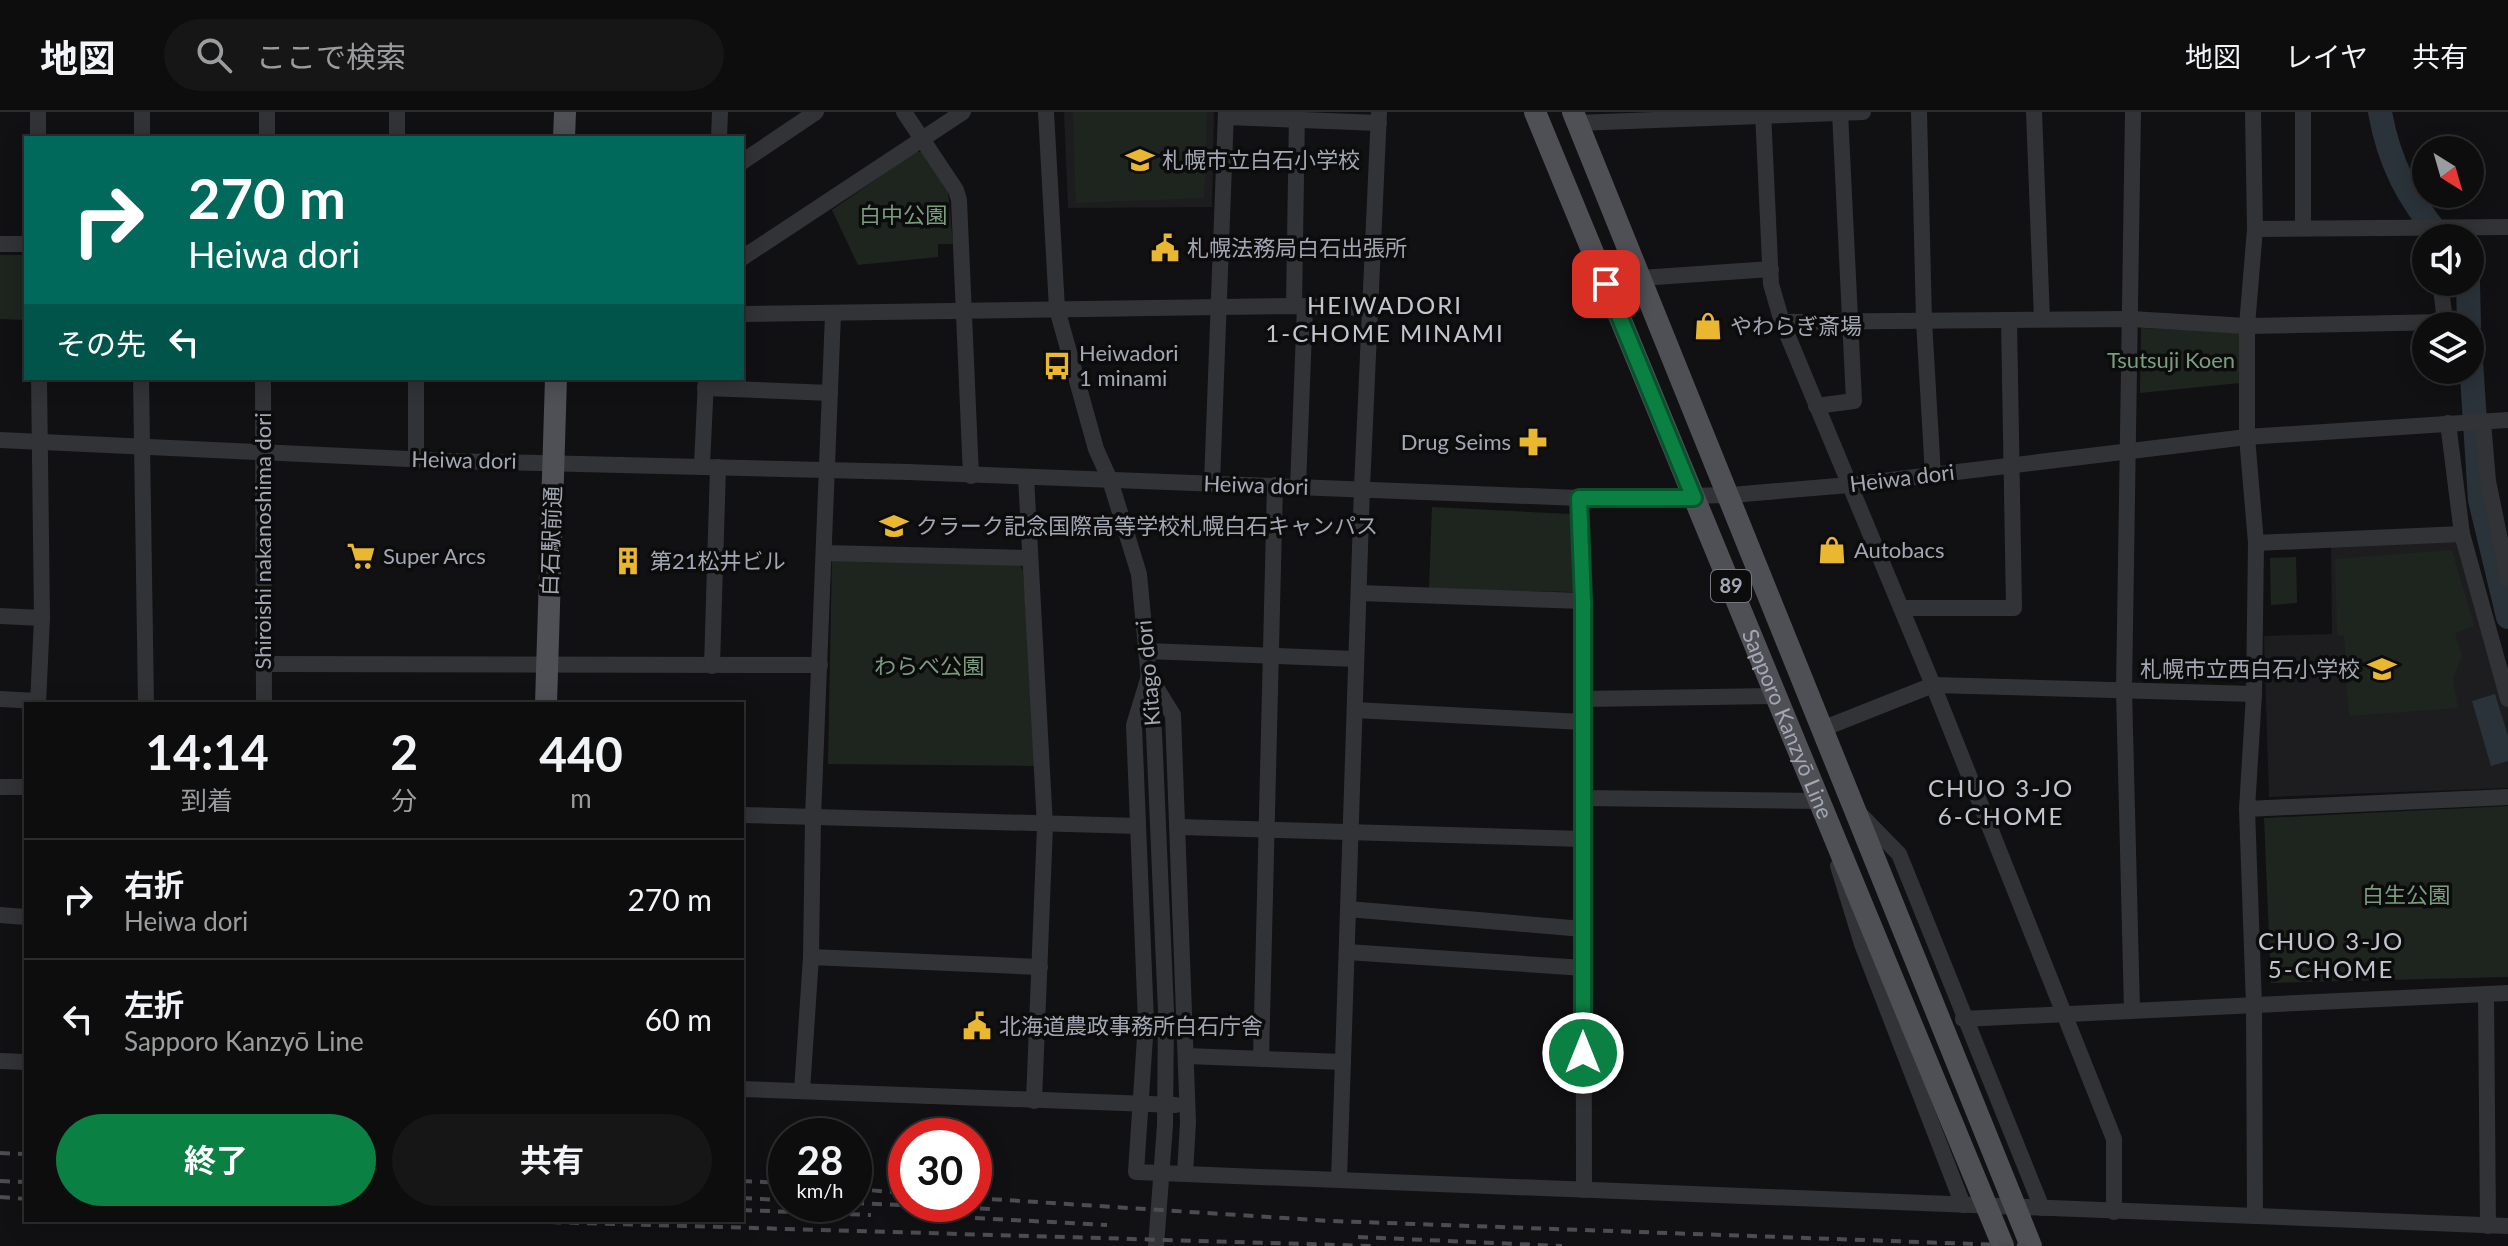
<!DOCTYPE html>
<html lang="ja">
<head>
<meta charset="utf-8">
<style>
	body { margin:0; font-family:Lato,"Noto Sans JP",sans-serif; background:#161617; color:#f1f3f6; height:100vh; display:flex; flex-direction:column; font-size:30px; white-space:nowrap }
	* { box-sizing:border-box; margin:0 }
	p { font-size:26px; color:#9a9c9e }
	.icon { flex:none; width:44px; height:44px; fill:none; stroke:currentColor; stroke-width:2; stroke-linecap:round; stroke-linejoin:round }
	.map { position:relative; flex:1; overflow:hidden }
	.sheet { position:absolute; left:24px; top:590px; width:720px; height:520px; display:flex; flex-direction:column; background:#0d0d0e; border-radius:0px; box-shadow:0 4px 20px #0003,0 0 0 2px #2d2d2e }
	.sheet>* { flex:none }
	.guide { position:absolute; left:24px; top:24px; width:720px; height:244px; border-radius:0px; box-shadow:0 4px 20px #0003,0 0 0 2px #2d2d2e; background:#00695c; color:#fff; overflow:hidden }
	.needle { width:52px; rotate:143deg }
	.tools { position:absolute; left:2412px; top:24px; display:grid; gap:16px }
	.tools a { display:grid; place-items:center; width:72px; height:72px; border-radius:50%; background:#0d0d0e; box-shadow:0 4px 20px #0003,0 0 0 2px #2d2d2e; font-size:40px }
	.speed { position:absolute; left:768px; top:1006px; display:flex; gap:16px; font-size:40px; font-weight:700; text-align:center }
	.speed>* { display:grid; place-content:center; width:104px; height:104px; border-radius:50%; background:#0d0d0e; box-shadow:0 4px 20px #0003,0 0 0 2px #2d2d2e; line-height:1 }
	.speed small { font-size:20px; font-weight:400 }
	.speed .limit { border:12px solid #d22; background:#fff; color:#111 }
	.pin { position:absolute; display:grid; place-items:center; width:68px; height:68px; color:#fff; margin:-34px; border-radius:16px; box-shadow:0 4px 12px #0006 }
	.me { position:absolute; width:88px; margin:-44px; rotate:0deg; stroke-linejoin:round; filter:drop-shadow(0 0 6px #0008) }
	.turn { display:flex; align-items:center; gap:28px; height:168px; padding:0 32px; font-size:36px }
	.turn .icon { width:104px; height:104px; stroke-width:2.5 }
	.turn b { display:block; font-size:56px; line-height:68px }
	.then { display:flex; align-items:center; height:76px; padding:0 32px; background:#0003; gap:16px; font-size:30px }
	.eta { display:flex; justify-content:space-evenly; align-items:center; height:136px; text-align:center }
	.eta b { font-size:48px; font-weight:700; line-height:56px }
	.cta { display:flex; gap:16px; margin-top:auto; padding:16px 32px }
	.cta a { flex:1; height:92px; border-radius:48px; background:#0b8043; color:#fff; font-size:32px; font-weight:700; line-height:92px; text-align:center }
	.cta a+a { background:#161617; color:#f1f3f6 }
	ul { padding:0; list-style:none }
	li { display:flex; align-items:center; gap:24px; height:120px; padding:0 32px; border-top:2px solid #2d2d2e }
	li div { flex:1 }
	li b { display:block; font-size:30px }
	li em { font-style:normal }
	header { display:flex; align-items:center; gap:48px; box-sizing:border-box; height:112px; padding:0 40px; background:#0d0d0e; border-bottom:2px solid #2d2d2e }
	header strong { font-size:38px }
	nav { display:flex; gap:44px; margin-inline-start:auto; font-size:28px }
	.search { width:560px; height:72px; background:#161617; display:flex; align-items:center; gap:20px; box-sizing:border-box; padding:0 28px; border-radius:44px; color:#9a9c9e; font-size:30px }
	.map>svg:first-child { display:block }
	.built { fill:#1d1d1f }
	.green { fill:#1e251f }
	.water { fill:#2b333a }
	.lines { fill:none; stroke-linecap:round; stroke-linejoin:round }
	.river { stroke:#2b333a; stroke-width:24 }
	.minor { stroke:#323337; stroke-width:16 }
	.major { stroke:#4e5056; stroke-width:22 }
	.rail { stroke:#4b4d52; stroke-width:4; stroke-dasharray:10 8; stroke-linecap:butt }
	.route-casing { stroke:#07532c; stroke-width:20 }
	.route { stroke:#0b8043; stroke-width:14 }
	.labels { text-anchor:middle; stroke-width:7; stroke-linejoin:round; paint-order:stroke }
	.shield { fill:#0c0c0d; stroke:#767881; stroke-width:2 }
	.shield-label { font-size:20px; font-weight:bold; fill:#a3a7b3 }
	.poi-label { font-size:22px; fill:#a3a7b3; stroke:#0c0c0d; text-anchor:start }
	.park-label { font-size:22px; fill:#7a9d7f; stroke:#0c0c0d }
	.street-label { font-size:22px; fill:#a3a7b3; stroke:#0c0c0d }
	.neighbourhood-label { font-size:24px; letter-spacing:2px; fill:#c4c6cf; stroke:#0c0c0d }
</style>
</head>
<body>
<header>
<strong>地図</strong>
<div class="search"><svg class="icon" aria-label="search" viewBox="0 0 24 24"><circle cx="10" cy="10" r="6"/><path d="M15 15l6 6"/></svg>ここで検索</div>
<nav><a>地図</a><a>レイヤ</a><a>共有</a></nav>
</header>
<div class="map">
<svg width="2508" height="1134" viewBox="0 0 2508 1134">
	<rect width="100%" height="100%" fill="#111113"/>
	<g class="built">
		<polygon points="1064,0 1214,0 1212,95 1068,96"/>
		<polygon points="2463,429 2508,590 2508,676 2269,685 2264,524 2332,522 2331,435"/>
	</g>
	<g class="green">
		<polygon points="1073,0 1207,0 1204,86 1076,91"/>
		<polygon points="915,40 922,40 948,80 953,132 938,132 938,145 858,153 832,98"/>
		<polygon points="0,143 21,143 26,148 26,208 0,207"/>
		<polygon points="2141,216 2241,220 2240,271 2140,281"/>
		<polygon points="1432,395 1570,402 1574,411 1576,480 1429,477"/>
		<polygon points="2452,438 2474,514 2455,521 2462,544 2453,568 2458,596 2349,604 2344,524 2337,523 2335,447"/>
		<polygon points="2296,445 2297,491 2271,493 2270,446"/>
		<polygon points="832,447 1020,453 1023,459 1037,654 828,652"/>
		<polygon points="2508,694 2508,865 2271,871 2264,706"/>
	</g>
	<polygon class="water" points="2495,582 2508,624 2508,649 2491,654 2472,589"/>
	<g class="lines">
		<g class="river">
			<path d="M2380 0C2389 51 2408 86 2441 126"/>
			<polyline points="2468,170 2469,214"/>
			<polyline points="2470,233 2480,388 2508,505"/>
		</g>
		<g class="minor">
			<polyline points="142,0 142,26"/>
			<polyline points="397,0 397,26"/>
			<polyline points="904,0 956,78 959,88 971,364"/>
			<polyline points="1046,0 1057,197 1096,337 1110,368 1139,462 1154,620 1166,899 1165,1013 1156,1134"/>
			<polyline points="1763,0 1771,172 1782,210 1933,573 2114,1027 2114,1100"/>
			<polyline points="1919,0 1924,209 1933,363"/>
			<polyline points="2034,0 2042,207"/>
			<polyline points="2253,0 2255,117 2247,214 2247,325 2256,431 2254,582 2247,697 2254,893 2255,1104"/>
			<polyline points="1226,5 1379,11"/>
			<polyline points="1577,11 1863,0"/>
			<polyline points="38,26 38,0"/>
			<polyline points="267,26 267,0"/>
			<polyline points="719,26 720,0"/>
			<polyline points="742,50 816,0"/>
			<polyline points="2303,116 2303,0"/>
			<polyline points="2255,117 2508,115"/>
			<polyline points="0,132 26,132"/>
			<polyline points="742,146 963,0"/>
			<polyline points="1641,166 1771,157"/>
			<polyline points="1294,194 1297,0"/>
			<polyline points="742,202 1294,194 1370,196"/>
			<polyline points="1782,210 2131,207 2247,214 2445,210 2441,176"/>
			<polyline points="141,266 146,592"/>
			<polyline points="263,266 264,592"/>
			<polyline points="705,276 830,281"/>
			<polyline points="1816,294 1854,289 1840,0"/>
			<polyline points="2483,310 2488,369 2508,466"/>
			<polyline points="2448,311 2462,422 2508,587"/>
			<polyline points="0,328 451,349 908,360 1579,386 1731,383 1849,373 2247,325 2508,308"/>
			<polyline points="416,347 416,266"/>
			<polyline points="702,353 706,268"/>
			<polyline points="1026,365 1045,714 1034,989"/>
			<polyline points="1212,371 1226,0"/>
			<polyline points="1298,374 1305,194"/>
			<polyline points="1579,386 1583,489 1584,1078"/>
			<polyline points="2256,431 2462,422"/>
			<polyline points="825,441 1030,446"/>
			<polyline points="1359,481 1583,489"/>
			<polyline points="1901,496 2014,496 2009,208"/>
			<polyline points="0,504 42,506"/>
			<polyline points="1146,539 1356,547"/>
			<polyline points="263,552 820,553"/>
			<polyline points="712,554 718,355"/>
			<polygon points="1149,564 1173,603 1188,1010 1185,1062 1136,1060 1146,910 1134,613"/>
			<polyline points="0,587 38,589"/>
			<polyline points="1583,587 1774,584"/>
			<polyline points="38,592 42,506 39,266"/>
			<polyline points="1355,598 1583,610"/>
			<polyline points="1822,617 1933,573 2254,582"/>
			<polyline points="0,675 26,675"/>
			<polyline points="1584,686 1820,689"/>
			<polyline points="2247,697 2508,685"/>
			<polyline points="1859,701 1899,742 2042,1096"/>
			<polyline points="742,703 1138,714"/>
			<polyline points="1180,715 1584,727"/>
			<polyline points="1838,754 1862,832 1963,1093"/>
			<polyline points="1348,797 1583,817"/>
			<polyline points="0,803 26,805"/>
			<polyline points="1347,840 1584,856"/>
			<polyline points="811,845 1040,855"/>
			<polyline points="2486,883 2488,1114"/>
			<polyline points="2132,898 2124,578 2133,0"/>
			<polyline points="1963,907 2508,881"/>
			<polyline points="1186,944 1343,950"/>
			<polyline points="1261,947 1275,373"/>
			<polyline points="0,949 26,950"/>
			<polyline points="742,977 1176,993"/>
			<polyline points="802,979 811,845 813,706 833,202"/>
			<polyline points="1185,1062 2508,1114"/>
			<polyline points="1339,1068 1362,376 1379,0"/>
		</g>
		<g class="major">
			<path id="s1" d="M1535 0 2003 1134"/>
			<polyline points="1573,0 2031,1134"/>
			<polyline points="564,26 565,0"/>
			<polyline points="546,592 556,266"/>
		</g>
		<g class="rail">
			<polyline points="0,1041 26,1042"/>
			<polyline points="0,1069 26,1070"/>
			<polyline points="742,1069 786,1071"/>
			<polyline points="854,1077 906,1081"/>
			<polyline points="0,1085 26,1087"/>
			<polyline points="742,1086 782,1088"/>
			<polyline points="974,1086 1331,1109 2031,1134"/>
			<polyline points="854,1091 990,1097"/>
			<polyline points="742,1098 871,1103"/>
			<polyline points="975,1106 1107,1113"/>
			<polyline points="479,1108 1373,1134"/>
			<polyline points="1358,1125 1562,1134"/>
		</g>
	</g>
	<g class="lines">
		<defs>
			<polyline id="route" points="1583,941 1583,489 1579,386 1694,386 1606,172"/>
		</defs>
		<use href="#route" class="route-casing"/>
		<use href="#route" class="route"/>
	</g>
	<defs>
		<symbol id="school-bare" viewBox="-9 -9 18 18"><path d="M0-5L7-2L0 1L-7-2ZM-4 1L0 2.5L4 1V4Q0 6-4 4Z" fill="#eab731" stroke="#0c0c0d" stroke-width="2.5" paint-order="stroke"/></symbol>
		<symbol id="civic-bare" viewBox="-9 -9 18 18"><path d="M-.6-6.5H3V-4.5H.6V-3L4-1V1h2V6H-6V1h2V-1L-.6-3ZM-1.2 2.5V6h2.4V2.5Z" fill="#eab731" stroke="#0c0c0d" stroke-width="2.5" paint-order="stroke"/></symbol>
		<symbol id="shop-bare" viewBox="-9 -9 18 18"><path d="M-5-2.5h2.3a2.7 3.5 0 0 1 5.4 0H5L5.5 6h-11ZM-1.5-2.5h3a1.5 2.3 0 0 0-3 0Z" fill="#eab731" stroke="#0c0c0d" stroke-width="2.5" paint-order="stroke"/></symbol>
		<symbol id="bus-bare" viewBox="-9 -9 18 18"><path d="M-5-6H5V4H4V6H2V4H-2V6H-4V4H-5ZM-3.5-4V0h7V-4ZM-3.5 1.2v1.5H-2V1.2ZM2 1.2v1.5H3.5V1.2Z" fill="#eab731" stroke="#0c0c0d" stroke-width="2.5" paint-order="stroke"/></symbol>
		<symbol id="pharmacy-bare" viewBox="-9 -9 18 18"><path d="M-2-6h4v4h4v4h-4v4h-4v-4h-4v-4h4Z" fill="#eab731" stroke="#0c0c0d" stroke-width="2.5" paint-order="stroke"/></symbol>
		<symbol id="supermarket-bare" viewBox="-9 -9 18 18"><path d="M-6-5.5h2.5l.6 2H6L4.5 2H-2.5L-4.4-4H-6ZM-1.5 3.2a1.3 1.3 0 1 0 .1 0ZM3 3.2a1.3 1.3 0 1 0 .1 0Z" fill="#eab731" stroke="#0c0c0d" stroke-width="2.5" paint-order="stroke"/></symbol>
		<symbol id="building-bare" viewBox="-9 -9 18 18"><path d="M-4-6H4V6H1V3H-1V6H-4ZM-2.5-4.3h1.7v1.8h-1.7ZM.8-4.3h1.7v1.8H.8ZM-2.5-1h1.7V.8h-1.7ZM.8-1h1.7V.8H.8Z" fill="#eab731" stroke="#0c0c0d" stroke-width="2.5" paint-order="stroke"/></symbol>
	</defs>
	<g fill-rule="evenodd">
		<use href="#school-bare" x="1120" y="28" width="40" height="40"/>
		<use href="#civic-bare" x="1145" y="116" width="40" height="40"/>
		<use href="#shop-bare" x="1688" y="194" width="40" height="40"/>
		<use href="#bus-bare" x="1037" y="234" width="40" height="40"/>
		<use href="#pharmacy-bare" x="1513" y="310" width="40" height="40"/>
		<use href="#school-bare" x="874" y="394" width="40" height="40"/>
		<use href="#shop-bare" x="1812" y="418" width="40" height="40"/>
		<use href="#supermarket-bare" x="341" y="424" width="40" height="40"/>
		<use href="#building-bare" x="608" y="429" width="40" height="40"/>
		<use href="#school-bare" x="2362" y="537" width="40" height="40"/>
		<use href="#civic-bare" x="957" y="894" width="40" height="40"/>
	</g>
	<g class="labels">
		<rect class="shield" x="1711" y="458" width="40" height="32" rx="6"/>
		<g class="shield-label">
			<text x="1731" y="481">89</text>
		</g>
		<g class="poi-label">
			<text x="1162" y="56">札幌市立白石小学校</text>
			<text x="1187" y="144">札幌法務局白石出張所</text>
			<text x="1730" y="222">やわらぎ斎場</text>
			<text x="1079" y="249">Heiwadori<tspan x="1079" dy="25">1 minami</tspan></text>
			<text x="1511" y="338" text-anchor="end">Drug Seims</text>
			<text x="916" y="422">クラーク記念国際高等学校札幌白石キャンパス</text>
			<text x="1854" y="446">Autobacs</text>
			<text x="383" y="452">Super Arcs</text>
			<text x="650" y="457">第21松井ビル</text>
			<text x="2360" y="565" text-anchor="end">札幌市立西白石小学校</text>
			<text x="999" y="922">北海道農政事務所白石庁舎</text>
		</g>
		<g class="park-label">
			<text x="903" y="111">白中公園</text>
			<text x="2171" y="256">Tsutsuji Koen</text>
			<text x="929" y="562">わらべ公園</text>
			<text x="2406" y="791">白生公園</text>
		</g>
		<g class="street-label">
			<text transform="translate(464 348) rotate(1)" y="8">Heiwa dori</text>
			<text transform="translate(1902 366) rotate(-7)" y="8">Heiwa dori</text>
			<text transform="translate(1256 373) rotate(2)" y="8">Heiwa dori</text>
			<text transform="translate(263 429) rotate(-90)" y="8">Shiroishi nakanoshima dori</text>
			<text transform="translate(551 429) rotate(-88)" y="8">白石駅前通</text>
			<text transform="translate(1148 561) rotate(-95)" y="8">Kitago dori</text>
			<text dy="8" stroke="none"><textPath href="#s1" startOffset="662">Sapporo Kanzyō Line</textPath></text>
		</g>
		<g class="neighbourhood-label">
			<text x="1385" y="202">HEIWADORI<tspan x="1385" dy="28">1-CHOME MINAMI</tspan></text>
			<text x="2001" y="685">CHUO 3-JO<tspan x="2001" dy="28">6-CHOME</tspan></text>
			<text x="2331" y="838">CHUO 3-JO<tspan x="2331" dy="28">5-CHOME</tspan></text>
		</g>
	</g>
</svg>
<div class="tools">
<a><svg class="needle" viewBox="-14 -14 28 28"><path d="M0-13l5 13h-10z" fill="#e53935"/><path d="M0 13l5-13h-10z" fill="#9a9c9e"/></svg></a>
<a><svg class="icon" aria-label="sound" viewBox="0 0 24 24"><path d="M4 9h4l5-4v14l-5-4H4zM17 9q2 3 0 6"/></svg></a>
<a><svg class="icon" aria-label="layers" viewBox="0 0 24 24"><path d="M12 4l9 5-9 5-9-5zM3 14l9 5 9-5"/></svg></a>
</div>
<div class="speed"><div>28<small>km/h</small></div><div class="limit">30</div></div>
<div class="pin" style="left:1606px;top:172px;background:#d93025"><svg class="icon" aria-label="arrive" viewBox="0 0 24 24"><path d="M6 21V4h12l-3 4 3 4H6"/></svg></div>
<svg class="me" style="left:1583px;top:941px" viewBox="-20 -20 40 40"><circle r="17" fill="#0b8043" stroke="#fff" stroke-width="3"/><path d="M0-11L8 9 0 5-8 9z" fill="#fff"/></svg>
<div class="guide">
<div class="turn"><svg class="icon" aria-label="right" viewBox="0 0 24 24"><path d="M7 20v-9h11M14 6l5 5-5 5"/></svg><div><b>270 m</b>Heiwa dori</div></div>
<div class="then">その先<svg class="icon" aria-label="left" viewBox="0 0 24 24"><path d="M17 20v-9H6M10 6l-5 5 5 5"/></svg></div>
</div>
<section class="sheet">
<div class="eta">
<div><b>14:14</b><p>到着</p></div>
<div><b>2</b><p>分</p></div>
<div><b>440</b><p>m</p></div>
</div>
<ul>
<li><svg class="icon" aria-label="right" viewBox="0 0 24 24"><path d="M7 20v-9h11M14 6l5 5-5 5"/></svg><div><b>右折</b><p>Heiwa dori</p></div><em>270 m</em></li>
<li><svg class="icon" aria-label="left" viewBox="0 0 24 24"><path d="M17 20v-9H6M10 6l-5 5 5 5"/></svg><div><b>左折</b><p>Sapporo Kanzyō Line</p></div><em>60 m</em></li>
</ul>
<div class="cta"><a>終了</a><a>共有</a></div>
</section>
</div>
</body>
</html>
